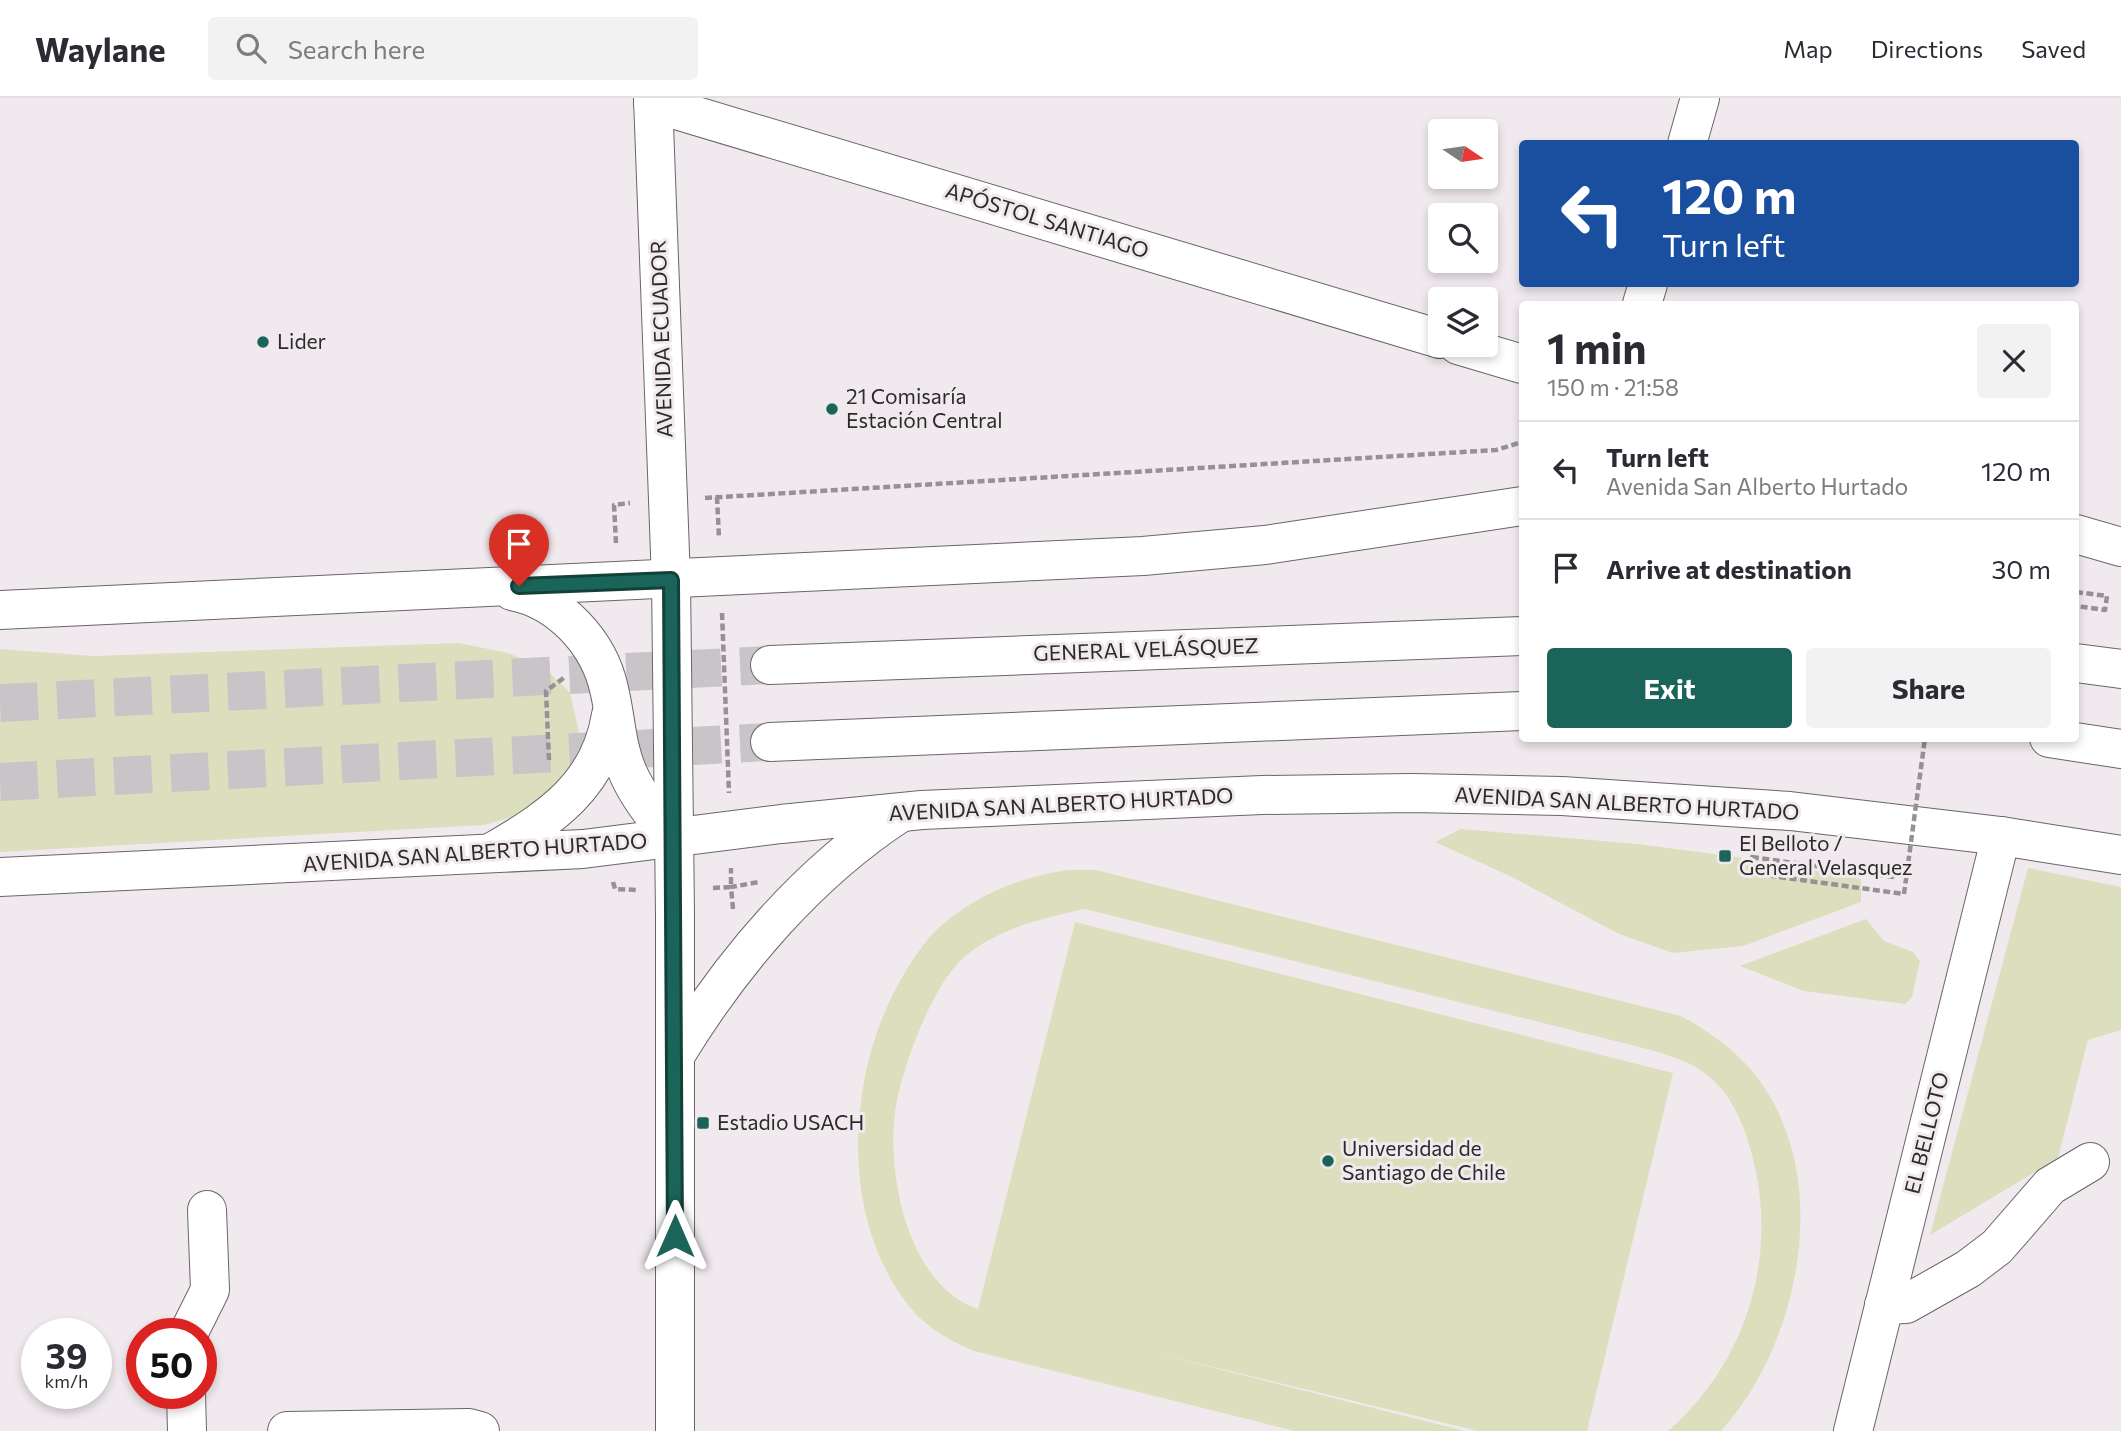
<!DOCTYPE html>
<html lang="en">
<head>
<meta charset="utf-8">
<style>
	body { margin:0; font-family:Commissioner,sans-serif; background:#f2f2f3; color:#2b2b33; height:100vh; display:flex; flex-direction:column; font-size:26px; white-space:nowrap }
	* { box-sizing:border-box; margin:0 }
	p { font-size:23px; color:#7c7c81 }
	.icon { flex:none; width:38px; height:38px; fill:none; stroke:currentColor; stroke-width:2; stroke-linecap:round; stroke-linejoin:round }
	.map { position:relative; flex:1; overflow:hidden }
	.side { position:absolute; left:1519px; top:203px; width:560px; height:441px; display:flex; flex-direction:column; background:#fff; border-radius:7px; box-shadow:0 4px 10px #0003 }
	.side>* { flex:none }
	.top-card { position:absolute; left:1519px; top:42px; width:560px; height:147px; border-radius:7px; box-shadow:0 4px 10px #0003; background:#1a4fa0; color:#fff; overflow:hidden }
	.needle { width:46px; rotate:103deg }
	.controls { position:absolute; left:1428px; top:21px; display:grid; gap:14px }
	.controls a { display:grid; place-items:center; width:70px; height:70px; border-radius:7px; background:#fff; box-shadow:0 4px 10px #0003; font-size:35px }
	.speed { position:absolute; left:21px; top:1220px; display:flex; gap:14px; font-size:35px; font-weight:700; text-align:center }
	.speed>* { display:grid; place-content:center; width:91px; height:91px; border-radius:50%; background:#fff; box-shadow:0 4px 10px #0003; line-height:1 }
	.speed small { font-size:18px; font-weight:400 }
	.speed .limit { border:10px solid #d22; background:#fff; color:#111 }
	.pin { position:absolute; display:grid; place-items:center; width:60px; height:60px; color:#fff; margin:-72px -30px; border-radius:50% 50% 50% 0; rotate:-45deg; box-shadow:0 0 7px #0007 }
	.pin .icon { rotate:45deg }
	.me { position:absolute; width:77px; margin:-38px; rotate:0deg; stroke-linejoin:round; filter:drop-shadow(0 0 5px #0008) }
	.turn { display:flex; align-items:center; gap:24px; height:147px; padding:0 28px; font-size:32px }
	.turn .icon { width:91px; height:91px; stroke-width:2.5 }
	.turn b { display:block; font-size:49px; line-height:60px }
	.round { display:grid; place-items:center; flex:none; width:74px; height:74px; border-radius:7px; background:#f2f2f3 }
	.head { display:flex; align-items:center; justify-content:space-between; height:119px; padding:0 28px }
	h1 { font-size:42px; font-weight:700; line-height:52px }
	.action { display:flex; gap:14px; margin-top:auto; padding:14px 28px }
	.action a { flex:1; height:80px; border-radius:7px; background:#1b6459; color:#fff; font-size:28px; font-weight:700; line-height:80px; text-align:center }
	.action a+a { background:#f2f2f3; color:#2b2b33 }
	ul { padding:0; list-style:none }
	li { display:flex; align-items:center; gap:21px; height:98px; padding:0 28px; border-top:2px solid #e1e1e2 }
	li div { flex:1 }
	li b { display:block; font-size:26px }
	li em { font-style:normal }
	header { display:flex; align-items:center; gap:42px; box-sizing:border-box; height:98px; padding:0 35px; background:#fff; border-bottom:2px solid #e1e1e2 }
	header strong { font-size:33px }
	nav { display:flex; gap:38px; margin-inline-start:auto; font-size:24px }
	.search { width:490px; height:63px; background:#f2f2f3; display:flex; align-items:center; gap:18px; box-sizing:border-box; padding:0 24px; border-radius:7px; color:#7c7c81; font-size:26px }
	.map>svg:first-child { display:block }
	.green { fill:#dcdfbe }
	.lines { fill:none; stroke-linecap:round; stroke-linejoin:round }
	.highway-tunnel { stroke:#c9c4c8; stroke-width:38; stroke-dasharray:38 19; stroke-linecap:butt }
	.minor-casing { stroke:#6a6569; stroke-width:40 }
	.major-casing { stroke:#6a6569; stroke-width:40 }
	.highway-casing { stroke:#6a6569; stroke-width:40 }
	.path { stroke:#969195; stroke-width:4.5; stroke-dasharray:7 3.5; stroke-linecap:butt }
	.minor { stroke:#fff; stroke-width:38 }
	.major { stroke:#fff; stroke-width:38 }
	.highway { stroke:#fff; stroke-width:38 }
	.path-bridge { stroke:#969195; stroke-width:4.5; stroke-dasharray:7 3.5; stroke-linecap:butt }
	.route-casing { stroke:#12413a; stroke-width:18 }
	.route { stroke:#1b6459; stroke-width:12 }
	.poi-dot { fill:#1b6459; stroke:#f0eaef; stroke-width:2.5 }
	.labels { text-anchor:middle; stroke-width:6; stroke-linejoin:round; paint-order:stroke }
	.street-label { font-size:21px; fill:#2c2a2b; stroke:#f0eaef }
	.poi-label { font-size:21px; fill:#2c2a2b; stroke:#f0eaef; text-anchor:start }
</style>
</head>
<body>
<header>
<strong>Waylane</strong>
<div class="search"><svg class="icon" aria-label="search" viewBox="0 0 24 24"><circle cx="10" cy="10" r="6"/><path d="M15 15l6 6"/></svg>Search here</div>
<nav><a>Map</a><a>Directions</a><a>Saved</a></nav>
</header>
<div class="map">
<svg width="2121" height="1333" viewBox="0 0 2121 1333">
	<rect width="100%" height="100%" fill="#f0eaef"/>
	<g class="green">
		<polygon points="459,545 508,555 543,569 570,594 579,634 568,684 540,710 485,727 0,754 0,551 94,558"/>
		<polygon points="1461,731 1638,746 1751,761 1861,781 1861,804 1743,848 1673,855 1619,836 1512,779 1435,744"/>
		<polygon points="2028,770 2121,789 2121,932 2088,942 2058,1060 1930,1137"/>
		<path d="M1068 772H1096L1681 918C1719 939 1752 964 1773 1004 1828 1103 1795 1252 1721 1333H1668C1747 1264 1779 1158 1752 1057 1744 1025 1729 990 1700 972 1686 962 1667 957 1651 952L1085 811C1043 820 991 832 959 864 928 897 897 981 894 1025 889 1089 912 1189 978 1211L1075 824 1673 975 1587 1333H1478L1151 1254 1465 1333H1295L974 1253C949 1242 926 1230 909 1208 837 1118 847 970 904 876 915 858 927 839 943 826 980 795 1021 779 1068 772Z"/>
		<polygon points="1866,821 1884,843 1913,854 1920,863 1912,899 1905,906 1804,893 1740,868"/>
	</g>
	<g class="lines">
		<g class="highway-tunnel">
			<polyline points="0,605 770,567"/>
			<polyline points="0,684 770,644"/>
		</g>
		<defs>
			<g id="minor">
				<polyline points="653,5 1440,241"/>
				<polyline points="1687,46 1700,0"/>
				<polyline points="1642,206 1648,186"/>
				<polyline points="1458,247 1522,266"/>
				<polyline points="1884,1207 1906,1206 1968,1171 1997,1149 2050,1088 2090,1064"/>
				<polyline points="188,1236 210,1192 207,1112"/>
				<polyline points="186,1295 187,1333"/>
				<polyline points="287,1333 469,1330 480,1333"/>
				<polyline points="1853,1333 2001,738"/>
			</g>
			<g id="major">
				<polyline points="653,0 671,482 675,816 675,1333"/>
				<polyline points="2076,436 2121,449"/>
				<path d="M512 493C560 502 599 545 609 591 616 619 616 648 628 675 639 700 656 721 674 741"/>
				<polyline points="0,512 1143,458 1265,447 1522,408"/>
				<path d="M494 753C551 720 600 687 611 617"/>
				<polyline points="0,779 583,751 781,726 922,712 1262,697 1412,695 1562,698 1790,713 2001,738 2121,757"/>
				<path d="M675 958C732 864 808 775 900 715"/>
			</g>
			<g id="highway">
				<polyline points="2076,565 2121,571"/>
				<polyline points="770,567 1522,538"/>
				<polyline points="2049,640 2121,651"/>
				<polyline points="770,644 1522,613"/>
			</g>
		</defs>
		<use href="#minor" class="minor-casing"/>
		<use href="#major" class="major-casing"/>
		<use href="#highway" class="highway-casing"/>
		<g class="path">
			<polyline points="717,399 719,440"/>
			<polyline points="705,400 1496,352 1522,344"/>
			<polyline points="616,445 614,407 630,405"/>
			<polyline points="2076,494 2107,498 2105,512 2076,508"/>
			<polyline points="722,515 729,695"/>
			<polyline points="549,662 546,593 565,579"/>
			<polyline points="1894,779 1897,764"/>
			<polyline points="613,784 615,791 638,792"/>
			<polyline points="713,790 731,789 731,770"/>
			<polyline points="733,811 731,789 759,784"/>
		</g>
		<use href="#minor" class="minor"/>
		<use href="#major" class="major"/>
		<use href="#highway" class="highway"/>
		<polyline class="path-bridge" points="1894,779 1752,759 1750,775 1904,796 1925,640"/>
	</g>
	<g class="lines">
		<defs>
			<polyline id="route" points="519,488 671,482 675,1138"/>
		</defs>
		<use href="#route" class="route-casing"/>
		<use href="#route" class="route"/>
	</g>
	<g class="poi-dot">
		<circle cx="263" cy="244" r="7"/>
		<circle cx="832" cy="311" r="7"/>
		<rect x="1718" y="751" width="14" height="14" rx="3.5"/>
		<rect x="696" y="1018" width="14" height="14" rx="3.5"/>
		<circle cx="1328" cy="1063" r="7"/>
	</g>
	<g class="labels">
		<g class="street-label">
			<text transform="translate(1047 123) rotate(17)" y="7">APÓSTOL SANTIAGO</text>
			<text transform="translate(662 241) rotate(-92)" y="7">AVENIDA ECUADOR</text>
			<text transform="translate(1146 552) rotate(-2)" y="7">GENERAL VELÁSQUEZ</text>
			<text transform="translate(1627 706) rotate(3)" y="7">AVENIDA SAN ALBERTO HURTADO</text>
			<text transform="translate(1061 707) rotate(-3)" y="7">AVENIDA SAN ALBERTO HURTADO</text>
			<text transform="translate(475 755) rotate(-4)" y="7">AVENIDA SAN ALBERTO HURTADO</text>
			<text transform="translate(1927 1035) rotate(-76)" y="7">EL BELLOTO</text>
		</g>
		<g class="poi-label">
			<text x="277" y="251">Lider</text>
			<text x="846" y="306">21 Comisaría<tspan x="846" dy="24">Estación Central</tspan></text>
			<text x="1739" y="753">El Belloto /<tspan x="1739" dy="24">General Velasquez</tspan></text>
			<text x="717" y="1032">Estadio USACH</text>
			<text x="1342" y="1058">Universidad de<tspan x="1342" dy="24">Santiago de Chile</tspan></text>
		</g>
	</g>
</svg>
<div class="controls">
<a><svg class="needle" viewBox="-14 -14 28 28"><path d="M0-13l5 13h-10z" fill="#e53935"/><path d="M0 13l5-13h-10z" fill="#7c7c81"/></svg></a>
<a><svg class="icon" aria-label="search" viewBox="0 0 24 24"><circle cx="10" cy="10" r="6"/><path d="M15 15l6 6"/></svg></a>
<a><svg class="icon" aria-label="layers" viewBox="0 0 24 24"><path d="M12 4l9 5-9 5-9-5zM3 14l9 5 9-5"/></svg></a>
</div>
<div class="speed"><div>39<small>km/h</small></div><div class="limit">50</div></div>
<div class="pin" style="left:519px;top:488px;background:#d93025"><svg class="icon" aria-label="arrive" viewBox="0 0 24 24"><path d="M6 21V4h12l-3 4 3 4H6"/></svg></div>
<svg class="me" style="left:675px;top:1138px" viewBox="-20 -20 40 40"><path d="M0-17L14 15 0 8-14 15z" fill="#1b6459" stroke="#fff" stroke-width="4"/></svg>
<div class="top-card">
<div class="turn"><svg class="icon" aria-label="left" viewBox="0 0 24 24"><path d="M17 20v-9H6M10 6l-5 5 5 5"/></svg><div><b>120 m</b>Turn left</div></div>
</div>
<section class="side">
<div class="head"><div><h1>1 min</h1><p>150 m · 21:58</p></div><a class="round"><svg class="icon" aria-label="close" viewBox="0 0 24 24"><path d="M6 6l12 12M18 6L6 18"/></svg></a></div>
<ul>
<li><svg class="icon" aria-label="left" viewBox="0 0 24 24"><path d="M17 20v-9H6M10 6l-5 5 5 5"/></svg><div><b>Turn left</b><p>Avenida San Alberto Hurtado</p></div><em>120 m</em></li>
<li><svg class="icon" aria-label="arrive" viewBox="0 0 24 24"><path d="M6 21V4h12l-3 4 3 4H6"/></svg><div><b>Arrive at destination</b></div><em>30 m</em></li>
</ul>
<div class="action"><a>Exit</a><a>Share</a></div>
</section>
</div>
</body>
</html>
